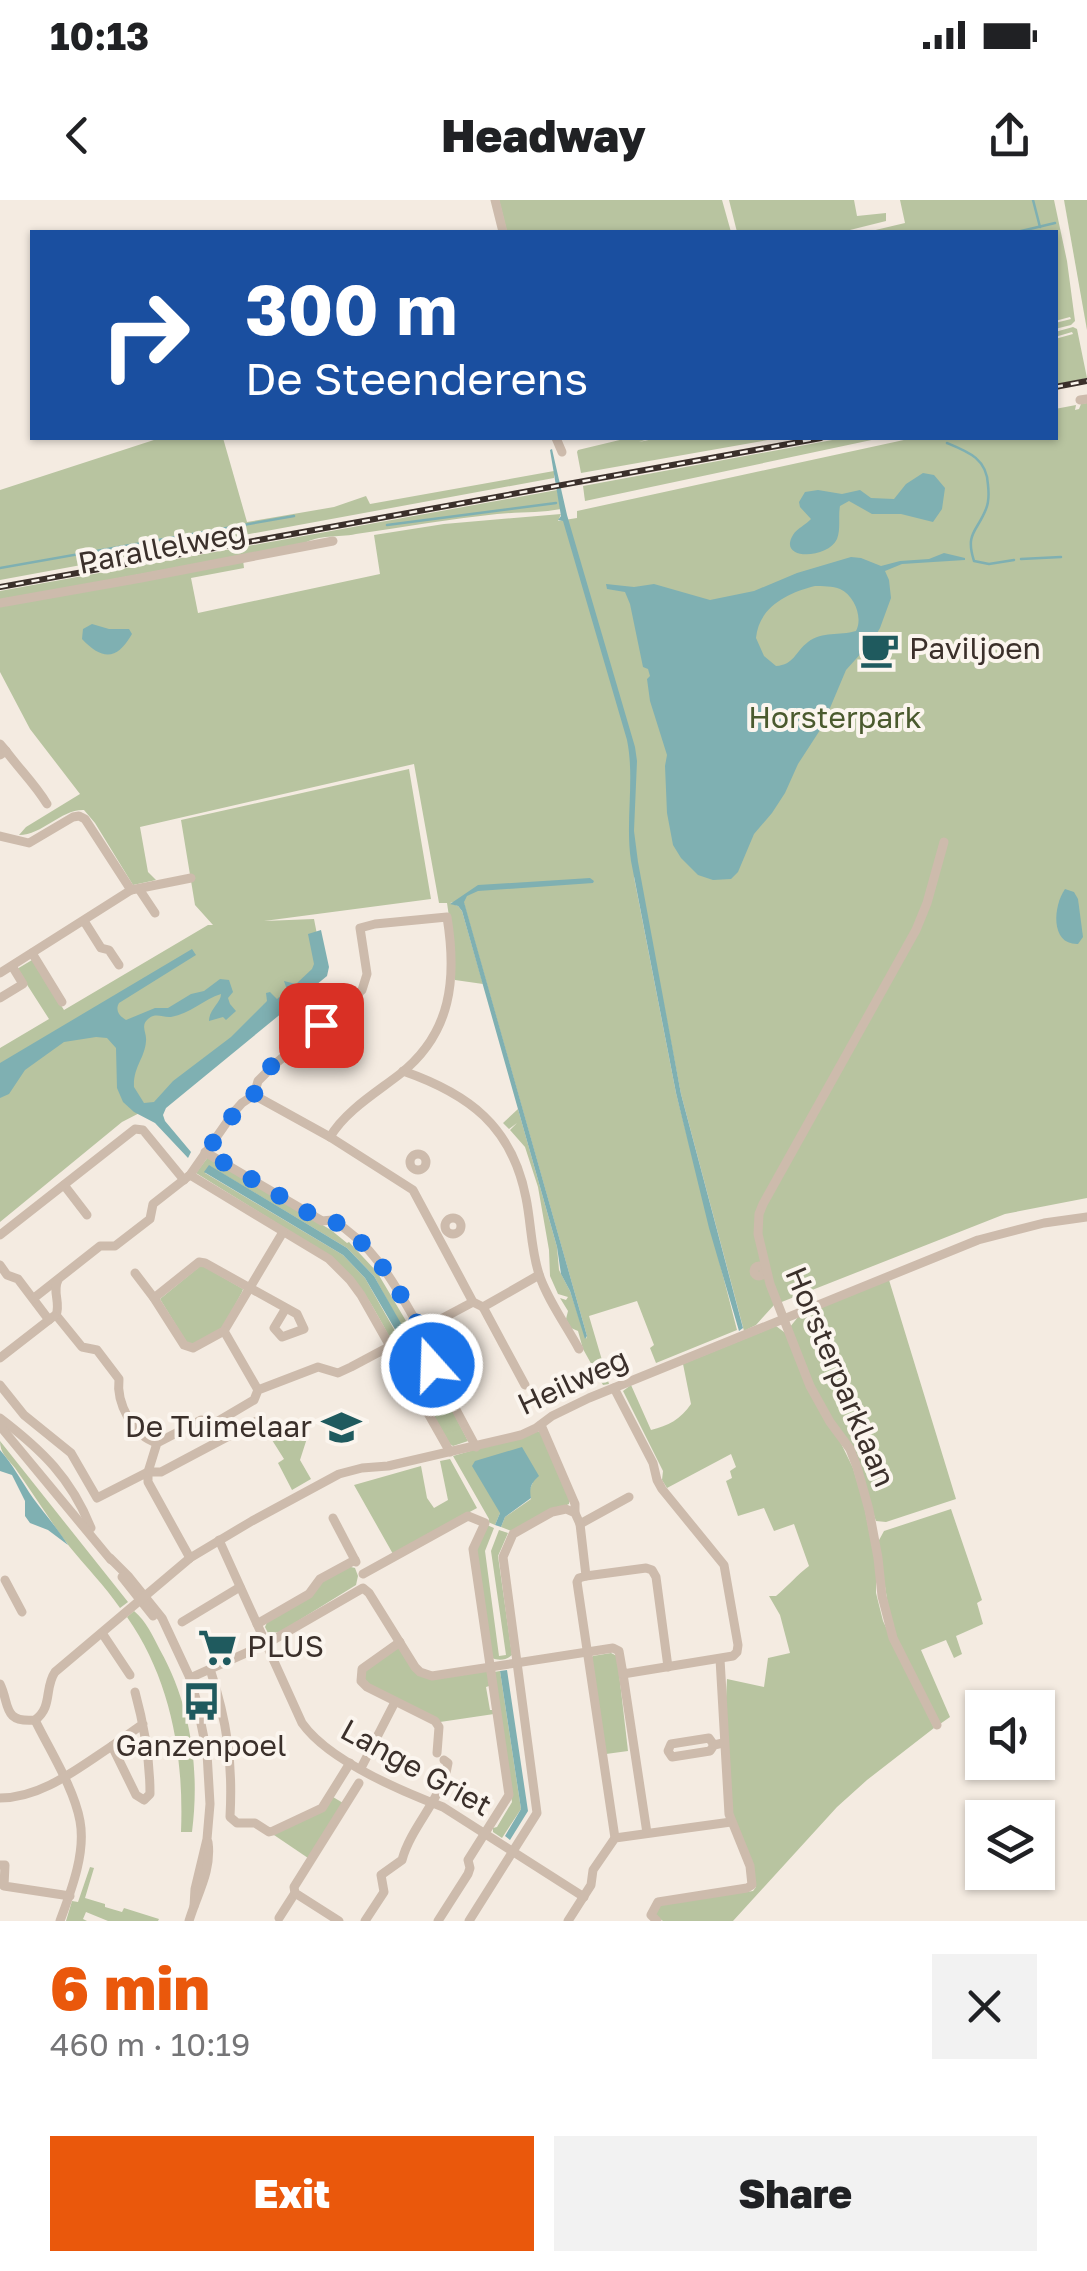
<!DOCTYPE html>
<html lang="en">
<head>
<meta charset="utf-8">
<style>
	body { margin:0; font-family:"Golos Text",sans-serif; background:#f2f2f2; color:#202124; height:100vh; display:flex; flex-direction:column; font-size:38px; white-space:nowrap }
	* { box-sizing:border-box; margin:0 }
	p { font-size:32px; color:#757577 }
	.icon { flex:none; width:55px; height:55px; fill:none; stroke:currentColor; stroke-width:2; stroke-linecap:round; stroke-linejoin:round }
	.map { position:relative; height:1721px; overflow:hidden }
	.drawer { display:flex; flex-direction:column; background:#fff; flex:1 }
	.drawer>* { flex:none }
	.hud { position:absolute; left:30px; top:30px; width:1028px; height:210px; border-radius:0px; box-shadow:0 2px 8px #0004; background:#1a4fa0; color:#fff; overflow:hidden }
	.buttons { position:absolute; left:965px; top:1490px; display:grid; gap:20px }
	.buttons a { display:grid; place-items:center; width:90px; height:90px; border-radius:0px; background:#fff; box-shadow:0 2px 8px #0004; font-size:50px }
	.pin { position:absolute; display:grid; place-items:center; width:85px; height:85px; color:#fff; margin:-42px; border-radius:20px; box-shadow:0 5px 15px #0006 }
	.me { position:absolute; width:110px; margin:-55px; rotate:340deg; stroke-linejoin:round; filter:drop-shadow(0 0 8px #0008) }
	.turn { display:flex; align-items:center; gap:35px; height:210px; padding:0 50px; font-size:45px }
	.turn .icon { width:130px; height:130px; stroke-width:2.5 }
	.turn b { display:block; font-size:70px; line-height:85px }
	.round { display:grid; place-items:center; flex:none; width:105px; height:105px; border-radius:0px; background:#f2f2f2 }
	.overview { display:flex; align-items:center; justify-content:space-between; height:170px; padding:0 50px }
	h1 { font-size:60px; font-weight:800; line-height:75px; color:#ea580c }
	.cta { display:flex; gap:20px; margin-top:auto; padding:20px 50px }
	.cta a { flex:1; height:115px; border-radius:0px; background:#ea580c; color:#fff; font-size:40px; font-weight:800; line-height:115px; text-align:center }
	.cta a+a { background:#f2f2f2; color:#202124 }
	.status { display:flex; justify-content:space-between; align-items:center; height:70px; padding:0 50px; background:#fff; direction:ltr }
	.status svg { height:28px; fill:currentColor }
	header { display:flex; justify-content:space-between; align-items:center; height:130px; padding:0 50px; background:#fff; font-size:45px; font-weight:800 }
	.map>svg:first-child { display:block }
	.green { fill:#b8c4a0; fill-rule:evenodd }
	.water { fill:#7fb0b2; fill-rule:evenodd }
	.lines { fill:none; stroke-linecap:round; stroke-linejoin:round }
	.stream { stroke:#7fb0b2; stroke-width:2.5 }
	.minor { stroke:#cdbbac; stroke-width:9 }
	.rail-casing { stroke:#3b302b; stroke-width:6 }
	.rail { stroke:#fbf5ee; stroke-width:2.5; stroke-dasharray:8; stroke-linecap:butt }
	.route { stroke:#1a73e8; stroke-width:18; stroke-dasharray:0 32.4 }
	.labels { text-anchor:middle; stroke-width:8; stroke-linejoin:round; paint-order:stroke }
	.street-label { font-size:30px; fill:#3b302b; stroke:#fbf5ee }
	.poi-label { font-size:30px; fill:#3b302b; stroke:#fbf5ee; text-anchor:start }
	.park-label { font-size:30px; fill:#4a5a2e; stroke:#fbf5ee }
</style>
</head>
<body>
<div class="status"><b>10:13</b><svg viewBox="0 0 49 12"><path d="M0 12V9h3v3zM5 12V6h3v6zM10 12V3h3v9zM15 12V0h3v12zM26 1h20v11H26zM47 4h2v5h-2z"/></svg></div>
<header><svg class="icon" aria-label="back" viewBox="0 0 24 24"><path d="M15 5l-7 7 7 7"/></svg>Headway<svg class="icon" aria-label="share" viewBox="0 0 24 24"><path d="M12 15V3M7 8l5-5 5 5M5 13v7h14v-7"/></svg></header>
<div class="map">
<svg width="1087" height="1721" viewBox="0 0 1087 1721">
	<rect width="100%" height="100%" fill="#f4ebe1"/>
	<g class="green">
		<polygon points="499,0 722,0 731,32 507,32"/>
		<polygon points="729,0 854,0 857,16 886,13 886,21 842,32 737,32"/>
		<polygon points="900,0 1054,0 1067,61 1075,121 1071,125 1055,129 1055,123 1071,119 1070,117 1055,121 1055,32 867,32 905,23"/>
		<polygon points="1064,0 1087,0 1087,130"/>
		<polygon points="1073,127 1077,129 1087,178 1055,185 1055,139 1073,134 1072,132 1055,137 1055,132"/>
		<path d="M1087 203V998L1005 1014 774 1105 756 1125 744 1131 681 894 639 676 634 677 676 893 737 1130 656 1163 650 1148 654 1145 637 1101 589 1116 609 1184 603 1185 583 1149 578 1131 571 1128 566 1119 568 1111 560 1098 566 1100 568 1097 558 1094 550 1076 549 1050 538 987 525 947 510 930 517 923 509 929 503 923 518 909 557 1047 559 1070 570 1091 586 1139 587 1136 463 700 450 703 458 706 462 711 483 784 455 780V757L447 703H439L414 564 140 627 148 672 156 680 133 685 95 623 84 610C61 609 43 635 19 635L26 627 80 594 30 529 0 472V405L243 360 244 368 191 378 198 413 380 374 374 335 444 324 561 314 558 321 577 318V311L913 238H1055V209L1076 205 1075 210 1079 209 1081 204Z"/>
		<polygon points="160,238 223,238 247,322 334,307 366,296 370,304 554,271 554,278 0,380 0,290"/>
		<polygon points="628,238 651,238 639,242 658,238 779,238 581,273 577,252 578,250"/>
		<polygon points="843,238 881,238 585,301 583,286"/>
		<path d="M557 290 561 309C540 313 519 312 497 314 450 319 403 327 356 334 337 338 320 334 303 344L0 400V391Z"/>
		<polygon points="409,569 431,699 264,721 314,719 323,765 153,906 122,922 0,1022 0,848 49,819 17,769 32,760 64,810 208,725 213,725 195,705 181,620"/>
		<path d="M208 957 331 1030 347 1043 349 1042 377 1072 409 1126 389 1136C371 1103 359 1080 330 1056L196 973ZM210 966 347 1048 374 1076 402 1127 395 1131 365 1078 343 1055 205 973Z"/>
		<polygon points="203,1066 243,1089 242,1092 222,1129 196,1144 187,1143 160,1099 199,1067"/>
		<polygon points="889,1080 956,1299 886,1322 876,1321 861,1278 813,1189 790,1127 798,1117"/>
		<path d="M776 1126 788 1135 853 1268 864 1305 876 1366V1393L883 1421 934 1528 867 1580 837 1607 733 1721H663L654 1715 661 1704 753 1691 756 1687 752 1664 732 1617 725 1517 727 1479 764 1487 768 1458 790 1453 780 1415 769 1396H776C788 1386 797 1375 809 1366L794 1324 774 1331 764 1308 738 1316 726 1281 732 1278 730 1271 736 1267 731 1254 667 1288 662 1280 663 1271 623 1191 631 1185 651 1230C668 1226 681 1219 691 1204L683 1164Z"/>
		<polygon points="416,1141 468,1241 453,1246 450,1244 397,1152"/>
		<polygon points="303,1221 309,1232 300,1260 311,1279 292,1290 278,1263 284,1259 272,1240"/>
		<polygon points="540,1231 569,1298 569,1304 511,1331 501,1327 505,1317 531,1299 529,1291 533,1282 500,1313 495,1325 488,1322 489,1319 453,1256"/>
		<path d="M0 1241 128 1402 120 1408C105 1386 86 1367 69 1346 50 1321 33 1293 15 1268 7 1258 0 1253 0 1241Z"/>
		<polygon points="450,1259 477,1308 393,1354 354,1285 421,1266 427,1298 434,1308 448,1300 440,1261"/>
		<polygon points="951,1309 982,1400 977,1403 983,1424 956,1436 962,1454 954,1458 946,1440 921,1450 950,1517 940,1524 897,1439 890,1418 878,1342 884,1331"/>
		<path d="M487 1325 494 1328 485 1351 499 1456 506 1455 491 1351 499 1330 508 1333 498 1356 512 1455C507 1460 499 1461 492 1458L476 1349Z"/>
		<polygon points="347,1366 355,1368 358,1376 356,1385 280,1432 268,1433 265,1427 268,1420 317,1383"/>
		<path d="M134 1411C146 1421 153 1436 160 1450 191 1505 200 1570 192 1632H181C184 1556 171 1480 127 1417Z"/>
		<polygon points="400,1446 422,1476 486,1470 492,1485 486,1487 490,1510 493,1510 494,1514 440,1522 368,1484 363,1476 365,1470"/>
		<polygon points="611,1453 617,1456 628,1551 606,1554 591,1458 593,1456"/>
		<polygon points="500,1471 521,1609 502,1638 493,1632 493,1628 497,1627 512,1602 494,1472"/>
		<polygon points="333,1597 343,1603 308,1658 274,1635"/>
		<polygon points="90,1667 94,1668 85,1698 105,1704 105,1707 122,1712 124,1708 159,1719 158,1721 108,1721 86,1712 83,1719 87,1721 66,1721 72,1701 78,1702"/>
	</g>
	<g class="water">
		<path d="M552 249 567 315 635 547 637 561 634 631 638 662 681 894 743 1128 739 1131 709 1028 676 893 631 661C625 621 635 579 627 540L563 321 558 320 561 316 550 250Z"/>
		<path d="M923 273 934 275 945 288 942 309 933 322 901 314H872L849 301 840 306C838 316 841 329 837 339 828 359 777 361 793 335 797 328 806 325 811 319L800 307 799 302 805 292 818 290 842 294 860 290 871 298 894 299 906 284Z"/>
		<path d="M944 353 965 358V360L902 364 885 371 889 380 891 398 880 428 873 440 846 470 822 527 798 564 785 593 772 613 754 634 738 672 731 679 713 680 698 675 681 658 673 645 667 613 665 566 667 555 650 501 647 479 650 476 648 469 643 467 630 404 625 392 607 389 606 384 634 387 654 384 710 400 754 391 797 373 851 357 861 358 881 366 900 361 929 359ZM815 386C822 386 833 386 840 389 855 396 863 418 856 431 839 436 823 431 808 442 795 452 794 465 776 466L764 456 756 438C759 407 787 393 815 386Z"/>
		<path d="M92 424 109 429H129L132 434C117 460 103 461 82 439L83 429Z"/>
		<polygon points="590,678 594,681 593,683 478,691 467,696 464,702 587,1136 585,1139 570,1091 561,1074 557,1047 462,711 458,706 450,704 478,685"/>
		<path d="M1065 689 1074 692 1078 699 1083 737 1078 744C1050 745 1053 706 1065 689Z"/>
		<path d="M321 730 329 767 327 776 166 908 163 915 165 921 191 952 188 958 155 923 134 912 123 902 117 888 116 848 107 838 96 837 64 842 25 870 9 894 0 898V863L192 749 196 755 119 803C115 810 119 816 126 820L155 808H168L191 794 204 791 220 779 229 780 233 792 228 798 230 804 236 811 226 820 223 817 209 821C209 809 221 803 221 794 204 799 190 814 171 817 163 818 156 812 148 819 140 826 147 832 146 841 145 858 133 867 134 887L144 903 154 902 173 881 231 837 267 801 266 793 270 792 277 799 287 790 284 781 296 784 312 769 314 764 308 734Z"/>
		<polygon points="209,965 347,1048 374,1076 403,1127 396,1131 365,1078 343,1055 204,972"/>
		<path d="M522 1247 539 1276C531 1283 529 1288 531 1298L505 1317 501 1327 495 1325 500 1313 472 1266 475 1261Z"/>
		<path d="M0 1250C13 1265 22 1282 33 1298 45 1314 57 1328 68 1345L48 1330 30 1323 25 1316V1301L12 1275 0 1271Z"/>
		<polygon points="507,1470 528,1611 510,1640 505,1636 521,1609 500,1471"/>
	</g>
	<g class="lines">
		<g class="stream">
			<polyline points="1033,0 1040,27"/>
			<polyline points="1017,32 1055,23"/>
			<path d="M947 243C969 252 987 259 988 285 989 294 989 302 986 309 977 332 965 333 974 361L989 364 1014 360"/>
			<polyline points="387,325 556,303"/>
			<polyline points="1021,359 1061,357"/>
			<polyline points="0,368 294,316"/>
		</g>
		<g class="minor">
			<polyline points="495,0 503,32"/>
			<polyline points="1080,200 1087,199"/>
			<polyline points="556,238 562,252"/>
			<polyline points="0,403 141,378 333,341"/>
			<polyline points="0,544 6,551 0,555"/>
			<path d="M6 551C20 570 35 584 47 604"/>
			<polyline points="0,636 29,643 73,617 79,616 85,619 131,690 0,773"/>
			<polyline points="139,689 155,713"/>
			<polyline points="131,690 191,678"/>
			<polyline points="84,721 101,748 109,750 119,765"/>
			<polyline points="32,753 62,802"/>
			<polyline points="0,798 23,784 12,766"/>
			<path d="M403 871C469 894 512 926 526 998 531 1022 531 1050 539 1074 546 1097 567 1127 579 1149"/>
			<path d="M254 895 258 881 274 865 362 790 367 774 360 728 375 724 447 717C457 778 452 833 400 874 377 892 345 911 330 937"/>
			<polyline points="254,895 330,937 413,990 473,1102 483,1107"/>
			<path d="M205 952 322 1021 332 1020C376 1046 396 1087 421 1130"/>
			<circle cx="418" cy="962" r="8"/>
			<polyline points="190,975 329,1059 350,1080 361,1095 450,1252"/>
			<polyline points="64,985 87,1015"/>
			<circle cx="453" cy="1026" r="8"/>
			<polyline points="0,1035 135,929 143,930 184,980"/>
			<polyline points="0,1065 7,1075 18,1079 49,1120"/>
			<circle cx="759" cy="1071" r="5"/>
			<polyline points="135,1073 154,1098 184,1145 193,1148 224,1131 283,1032"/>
			<polyline points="34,1098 100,1046 115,1046 150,1019 153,1004 190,975 234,912 242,903 254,895"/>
			<polyline points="154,1098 199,1062 205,1063 297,1114 304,1129 282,1137 274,1128 286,1108"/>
			<polyline points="483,1107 525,1185"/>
			<polyline points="483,1107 539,1075"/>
			<path d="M56 1115 82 1147 97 1150 119 1179C116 1203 133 1236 157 1243"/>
			<path d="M56 1115C61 1103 52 1092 58 1080"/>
			<polyline points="224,1131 258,1190"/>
			<polyline points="415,1133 476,1247"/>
			<polyline points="0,1158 54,1116"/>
			<polyline points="0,1185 24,1215 71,1253 97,1298 148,1272 148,1282 190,1358"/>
			<path d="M0 1218C42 1250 71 1278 91 1328"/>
			<polyline points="257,1221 161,1272 148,1272 157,1243 201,1220 215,1223 254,1200 258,1190 318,1167 338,1173 351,1167 473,1102"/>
			<polyline points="541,1225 575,1304 575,1313"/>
			<polyline points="0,1226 111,1360"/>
			<polyline points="333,1318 356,1362"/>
			<polyline points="580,1324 629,1297"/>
			<path d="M219 1340 302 1523C328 1560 401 1591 443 1607L584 1697"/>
			<polyline points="110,1358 129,1377 162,1418 190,1478 196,1499 207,1553 210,1604 207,1639 195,1689 194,1706"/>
			<polyline points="363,1374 468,1316 485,1323 473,1349 509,1595 468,1660 470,1668 468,1674 438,1721"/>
			<polyline points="586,1376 646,1368 652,1370 656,1377 668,1467"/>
			<polyline points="122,1377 153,1416"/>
			<polyline points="5,1380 22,1412"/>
			<polyline points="182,1422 240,1387"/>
			<polyline points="257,1424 309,1394 320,1379 355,1360"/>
			<polyline points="102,1433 130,1475"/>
			<polyline points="400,1442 362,1469 361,1481 367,1487 435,1521 439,1527 437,1553"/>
			<path d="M210 1469C227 1521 233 1562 230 1617L237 1623H255L269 1632 273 1631 322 1608 350 1563"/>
			<polyline points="623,1474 647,1633"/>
			<polyline points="190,1478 266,1444 363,1388 369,1393 415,1467 420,1472 432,1476 613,1448 619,1451 623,1474 733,1456 737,1452 738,1445 724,1365 662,1289 657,1280 653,1263 614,1188"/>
			<path d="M0 1484C10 1504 2 1523 35 1520 53 1507 44 1488 55 1472L190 1358 252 1321 339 1274 362 1268 388 1266 521 1235 536 1228 552 1216 589 1198 978 1040 1044 1023 1087 1017"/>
			<path d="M135 1492C144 1525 150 1559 150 1594L144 1600 136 1595 112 1546 143 1524"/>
			<path d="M35 1520C50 1551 74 1588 80 1621 86 1653 71 1691 60 1721"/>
			<polyline points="937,1525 893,1438 882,1396 878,1358 869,1310 857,1267 850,1249 830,1222 810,1186 770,1084 758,1034 759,1014 763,1004 916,730 927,703 944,642"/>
			<polyline points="714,1545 709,1538 671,1544 668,1551 672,1557 710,1551 714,1545 723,1543"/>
			<polyline points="361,1568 395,1502"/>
			<path d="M0 1598C42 1598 78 1568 112 1546"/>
			<polyline points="0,1665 5,1665 4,1686 70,1696"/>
			<polyline points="279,1718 295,1693"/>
			<path d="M189 1721C197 1694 212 1671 208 1642"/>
			<polyline points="339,1721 295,1693 294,1687 359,1583"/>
			<path d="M365 1721 384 1692 381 1675 402 1660C411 1626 443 1598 448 1563L444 1560"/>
			<polyline points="469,1721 537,1613 503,1357 513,1334 552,1312 566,1309 575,1313 580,1324 586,1376 579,1378 577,1382 615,1638"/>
			<polyline points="568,1721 591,1685 593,1670 615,1638 731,1622"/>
			<polyline points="657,1721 651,1715 658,1702 747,1688 752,1685 750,1666 729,1614 720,1459"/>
		</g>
		<defs>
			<g id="rail">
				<polyline points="1055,187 1087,181"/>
				<polyline points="0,387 821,238"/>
			</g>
		</defs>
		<use href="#rail" class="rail-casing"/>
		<use href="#rail" class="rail"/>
	</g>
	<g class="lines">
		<path class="route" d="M321 825C298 844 262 865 254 895L242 903 206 952 322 1021 332 1020C376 1046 396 1087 421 1130L415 1133 432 1165"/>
	</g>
	<defs>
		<symbol id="cafe-bare" viewBox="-9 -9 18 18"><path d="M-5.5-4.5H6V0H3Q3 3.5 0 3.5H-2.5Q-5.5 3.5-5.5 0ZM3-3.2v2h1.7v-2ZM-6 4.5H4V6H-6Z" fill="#1f5a5e" stroke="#fbf5ee" stroke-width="2.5" paint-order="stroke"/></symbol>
		<symbol id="school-bare" viewBox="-9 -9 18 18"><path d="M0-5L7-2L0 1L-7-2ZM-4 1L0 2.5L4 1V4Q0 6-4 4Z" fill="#1f5a5e" stroke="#fbf5ee" stroke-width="2.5" paint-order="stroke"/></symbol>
		<symbol id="supermarket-bare" viewBox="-9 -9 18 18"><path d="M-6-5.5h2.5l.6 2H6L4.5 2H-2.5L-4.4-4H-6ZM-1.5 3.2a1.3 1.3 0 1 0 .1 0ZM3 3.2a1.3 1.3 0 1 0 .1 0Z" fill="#1f5a5e" stroke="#fbf5ee" stroke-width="2.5" paint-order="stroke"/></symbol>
		<symbol id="bus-bare" viewBox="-9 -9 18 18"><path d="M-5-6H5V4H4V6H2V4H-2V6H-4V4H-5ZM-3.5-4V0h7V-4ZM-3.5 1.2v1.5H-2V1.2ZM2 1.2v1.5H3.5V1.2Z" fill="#1f5a5e" stroke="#fbf5ee" stroke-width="2.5" paint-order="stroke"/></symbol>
	</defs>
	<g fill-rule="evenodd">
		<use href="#cafe-bare" x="852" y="422" width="55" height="55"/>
		<use href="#school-bare" x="314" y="1200" width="55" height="55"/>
		<use href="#supermarket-bare" x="190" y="1420" width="55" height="55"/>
		<use href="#bus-bare" x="174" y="1474" width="55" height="55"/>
	</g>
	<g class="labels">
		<g class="street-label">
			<text transform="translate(162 348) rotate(-11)" y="10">Parallelweg</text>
			<text transform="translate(840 1177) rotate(67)" y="10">Horsterparklaan</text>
			<text transform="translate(573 1182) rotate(-25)" y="10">Heilweg</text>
			<text transform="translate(416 1568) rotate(29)" y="10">Lange Griet</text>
		</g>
		<g class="poi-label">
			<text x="909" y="459">Paviljoen</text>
			<text x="312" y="1237" text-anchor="end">De Tuimelaar</text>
			<text x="247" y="1457">PLUS</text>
			<text x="201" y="1556" text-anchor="middle">Ganzenpoel</text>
		</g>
		<g class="park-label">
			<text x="835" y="528">Horsterpark</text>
		</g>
	</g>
</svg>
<div class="buttons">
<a><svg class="icon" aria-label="sound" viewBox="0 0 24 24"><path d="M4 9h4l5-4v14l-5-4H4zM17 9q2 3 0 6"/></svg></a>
<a><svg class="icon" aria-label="layers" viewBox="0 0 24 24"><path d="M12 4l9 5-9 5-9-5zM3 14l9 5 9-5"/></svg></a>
</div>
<div class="pin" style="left:321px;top:825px;background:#d93025"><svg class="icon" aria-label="arrive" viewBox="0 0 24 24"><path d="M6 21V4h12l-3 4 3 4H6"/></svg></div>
<svg class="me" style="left:432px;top:1165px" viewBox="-20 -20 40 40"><circle r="17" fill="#1a73e8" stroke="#fff" stroke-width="3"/><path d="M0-11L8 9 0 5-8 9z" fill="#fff"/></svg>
<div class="hud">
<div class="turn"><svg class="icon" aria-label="right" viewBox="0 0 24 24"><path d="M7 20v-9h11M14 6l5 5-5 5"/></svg><div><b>300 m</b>De Steenderens</div></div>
</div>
</div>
<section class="drawer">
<div class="overview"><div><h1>6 min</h1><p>460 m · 10:19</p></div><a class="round"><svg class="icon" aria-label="close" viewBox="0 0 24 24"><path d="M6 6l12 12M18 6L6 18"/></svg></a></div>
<div class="cta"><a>Exit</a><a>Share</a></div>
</section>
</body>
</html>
